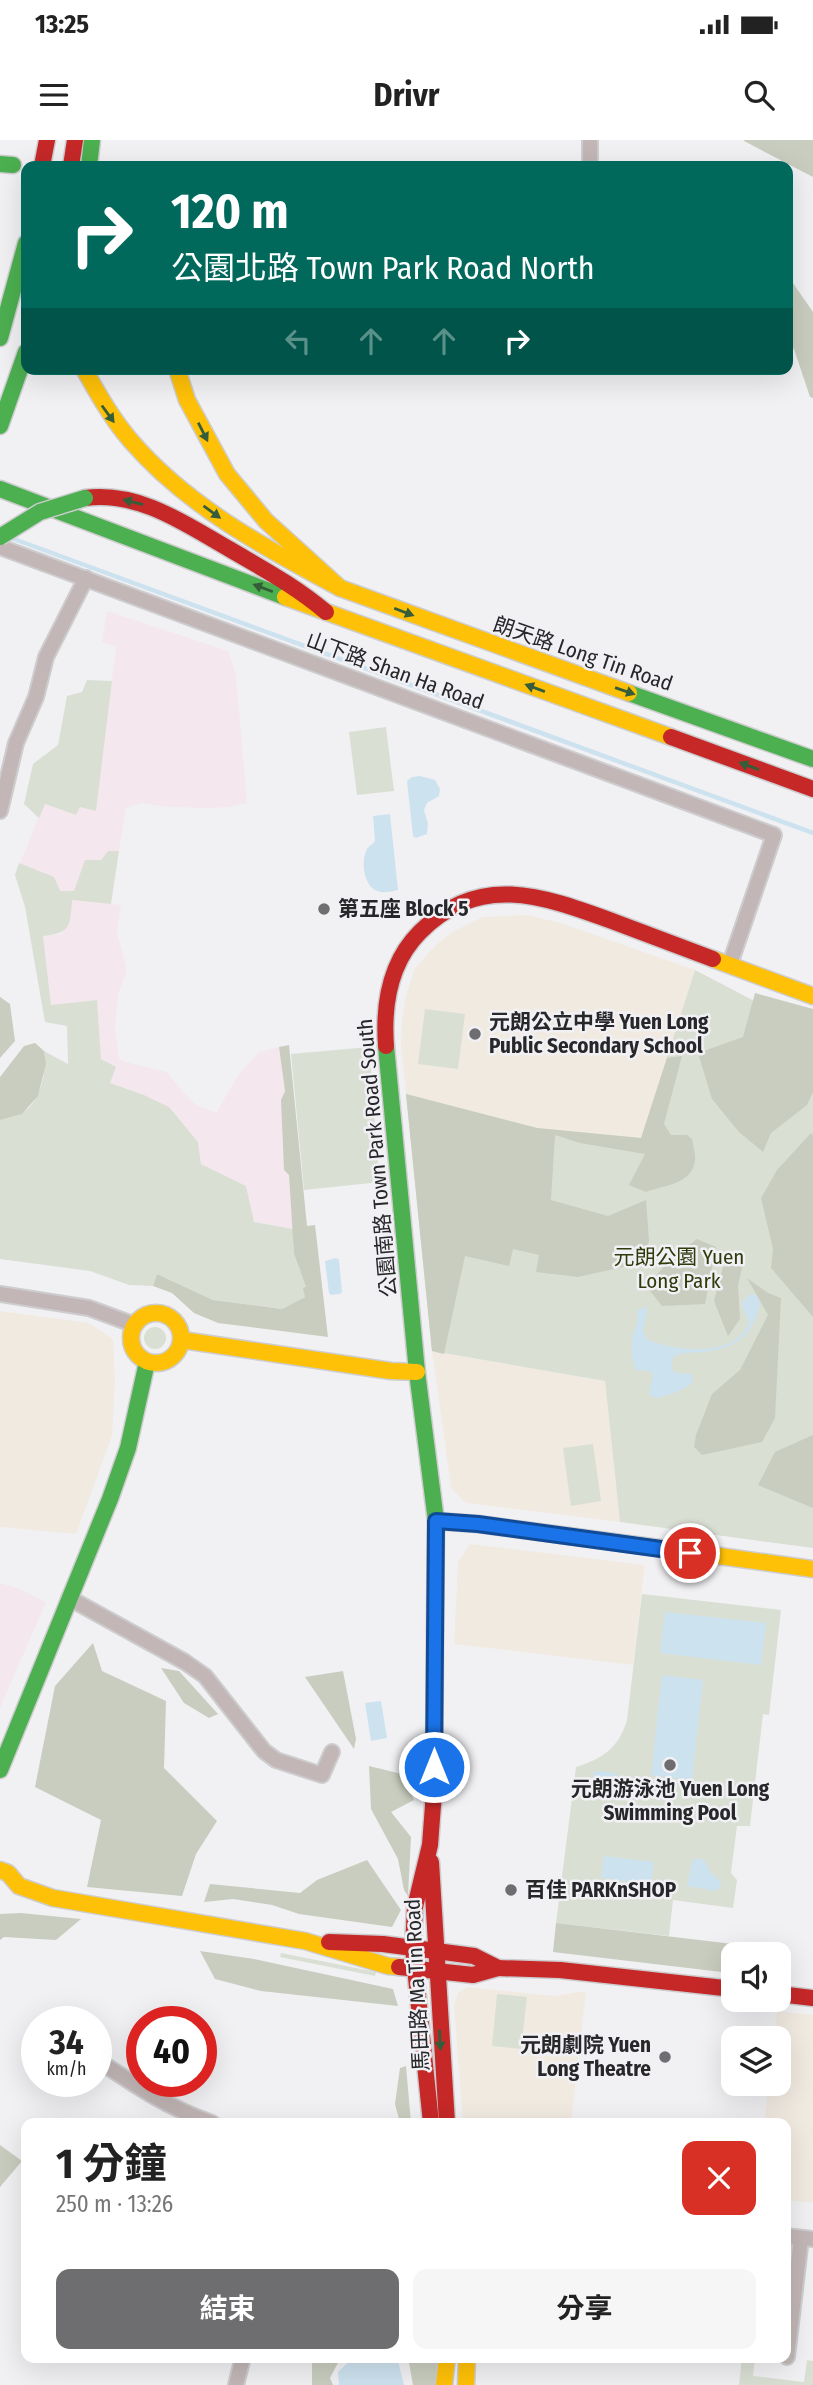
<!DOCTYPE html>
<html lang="zh-TW">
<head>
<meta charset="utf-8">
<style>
	body { margin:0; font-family:"Fira Sans Condensed","Noto Sans TC",sans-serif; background:#f6f6f6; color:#222; height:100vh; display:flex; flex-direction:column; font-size:26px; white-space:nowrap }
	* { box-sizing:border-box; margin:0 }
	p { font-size:23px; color:#767676 }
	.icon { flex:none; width:38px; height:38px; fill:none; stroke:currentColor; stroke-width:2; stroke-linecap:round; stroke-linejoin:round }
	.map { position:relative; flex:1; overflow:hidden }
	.side { position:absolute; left:21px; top:1978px; width:770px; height:245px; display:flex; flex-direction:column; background:#fff; border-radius:14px; box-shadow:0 7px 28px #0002 }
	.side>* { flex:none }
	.hud { position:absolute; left:21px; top:21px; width:772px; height:214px; border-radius:14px; box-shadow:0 7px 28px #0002; background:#00695c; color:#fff; overflow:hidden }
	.buttons { position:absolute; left:721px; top:1802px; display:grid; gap:14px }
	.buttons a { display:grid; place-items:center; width:70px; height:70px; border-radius:14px; background:#fff; box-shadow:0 7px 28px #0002; font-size:35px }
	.speed { position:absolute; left:21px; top:1866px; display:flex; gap:14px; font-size:35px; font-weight:700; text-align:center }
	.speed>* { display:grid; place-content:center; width:91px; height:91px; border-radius:50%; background:#fff; box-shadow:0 7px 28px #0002; line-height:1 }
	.speed small { font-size:18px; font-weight:400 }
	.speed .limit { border:10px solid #d22; background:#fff; color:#111 }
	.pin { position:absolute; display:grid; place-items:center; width:60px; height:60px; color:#fff; margin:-30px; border:4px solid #fff; border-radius:50%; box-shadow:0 2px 7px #0007 }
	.me { position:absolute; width:77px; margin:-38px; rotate:0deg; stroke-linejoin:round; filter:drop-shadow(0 0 5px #0008) }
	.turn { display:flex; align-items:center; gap:24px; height:147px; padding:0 35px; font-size:32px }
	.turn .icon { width:91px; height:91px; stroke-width:2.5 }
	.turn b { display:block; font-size:49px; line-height:60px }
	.lanes { display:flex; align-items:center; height:66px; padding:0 35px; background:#0003; justify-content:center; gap:35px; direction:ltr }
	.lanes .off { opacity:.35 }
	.round { display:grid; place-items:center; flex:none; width:74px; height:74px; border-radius:14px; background:#f6f6f6 }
	.head { display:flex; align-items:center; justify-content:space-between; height:119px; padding:0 35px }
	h1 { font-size:42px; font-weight:700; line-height:52px }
	.action { display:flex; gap:14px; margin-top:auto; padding:14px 35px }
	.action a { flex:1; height:80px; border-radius:14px; background:#6e6e70; color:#fff; font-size:28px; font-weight:700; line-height:80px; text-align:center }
	.action a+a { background:#f6f6f6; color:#222 }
	.status { display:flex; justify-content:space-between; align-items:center; height:49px; padding:0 35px; background:#fff; direction:ltr }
	.status svg { height:19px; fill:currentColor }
	header { display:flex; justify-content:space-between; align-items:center; height:91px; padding:0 35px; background:#fff; font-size:32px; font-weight:700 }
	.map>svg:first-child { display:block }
	.industrial { fill:#f4e7ee }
	.education { fill:#f1eae1 }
	.green { fill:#dadfd4 }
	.forest { fill:#c8cdbf }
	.water { fill:#cde2ef }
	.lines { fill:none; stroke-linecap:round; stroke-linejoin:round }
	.stream { stroke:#cde2ef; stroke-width:4.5 }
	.street-casing { stroke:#cdcdcf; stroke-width:18 }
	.fast-casing { stroke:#cdcdcf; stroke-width:19 }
	.slow-casing { stroke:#cdcdcf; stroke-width:19 }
	.jam-casing { stroke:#cdcdcf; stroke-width:19 }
	.street { stroke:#c2b6b6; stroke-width:14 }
	.fast { stroke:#4caf50; stroke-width:16 }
	.slow { stroke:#ffc107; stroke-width:16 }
	.jam { stroke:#c62828; stroke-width:16 }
	.fast-bridge-casing { stroke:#cdcdcf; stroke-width:19; stroke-linecap:butt }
	.fast-bridge { stroke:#4caf50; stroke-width:16 }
	.oneway { fill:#365d39 }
	.route-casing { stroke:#114b97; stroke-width:18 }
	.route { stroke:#1a73e8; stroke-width:12 }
	.poi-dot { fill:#6e6e70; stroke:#f0f0f5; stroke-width:2.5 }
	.labels { text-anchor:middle; stroke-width:5; stroke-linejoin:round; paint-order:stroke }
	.street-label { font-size:21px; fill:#272729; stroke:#f0f0f5 }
	.poi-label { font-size:21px; font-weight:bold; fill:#272729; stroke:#f0f0f5; text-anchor:start }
	.park-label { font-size:21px; fill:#2f3b0b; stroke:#f0f0f5 }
</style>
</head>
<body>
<div class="status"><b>13:25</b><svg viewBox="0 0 49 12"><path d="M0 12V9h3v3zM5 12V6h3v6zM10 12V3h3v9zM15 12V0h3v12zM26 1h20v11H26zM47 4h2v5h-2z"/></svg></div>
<header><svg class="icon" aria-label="menu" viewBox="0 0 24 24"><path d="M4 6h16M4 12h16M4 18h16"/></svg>Drivr<svg class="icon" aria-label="search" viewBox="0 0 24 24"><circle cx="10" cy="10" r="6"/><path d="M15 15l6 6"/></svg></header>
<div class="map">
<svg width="813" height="2245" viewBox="0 0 813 2245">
	<rect width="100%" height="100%" fill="#f1f1f4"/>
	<g class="industrial">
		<polygon points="107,471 228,511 236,534 247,663 229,667 210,668 171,667 141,663 126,668 119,711 108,711 74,751 60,751 20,723 44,664 76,674 79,666 96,670 116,507 102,502"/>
		<polygon points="72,760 121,765 117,792 127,831 118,854 115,889 119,918 125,922 167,932 183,952 196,965 216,973 238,935 259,912 279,907 285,951 281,960 284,1029 289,1035 293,1089 254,1082 246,1046 201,1024 198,1002 169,967 144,955 110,943 101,919 97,860 51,865 43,796 61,794"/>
		<polygon points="0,1443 20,1449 46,1462 0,1568"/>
	</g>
	<g class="education">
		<polygon points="527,775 561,783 695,830 641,998 537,988 406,954 401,907 402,880 406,855 415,828 437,804 454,791 483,777"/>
		<polygon points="0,1171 89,1183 113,1199 115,1241 112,1296 76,1394 0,1387"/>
		<polygon points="432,1211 605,1241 620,1382 466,1363 451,1348"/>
		<polygon points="470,1404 645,1425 633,1525 454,1504 458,1422"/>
		<polygon points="467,1847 554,1856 586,1851 571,1983 463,1983 454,1865 458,1853"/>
		<polygon points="777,1871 813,1875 813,2063 786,2060 786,1983 764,1983 769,1944 779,1944 779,1899 774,1899"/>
	</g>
	<g class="green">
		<polygon points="87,540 112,541 96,671 80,667 76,675 45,664 39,678 24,664 33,624 58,605 67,556 82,552"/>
		<polygon points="386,587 394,651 357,655 349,592"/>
		<path d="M108 711H119L111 764 72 760C70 786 71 793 43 796L51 865 97 860 101 919 116 927 110 943 144 955 169 967 198 1002 201 1024 246 1046 254 1082 293 1089 294 1114 306 1147 305 1157 282 1169 213 1160 157 1134 153 1146 129 1145 90 1131 0 1119V980C7 976 16 977 22 973 41 962 47 931 44 911L68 924 67 886 45 882 25 767 15 735 19 723 54 737 60 751H74L85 720H101Z"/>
		<polygon points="695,830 768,868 813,883 813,1408 620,1382 605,1241 432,1211 406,954 537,988 641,998"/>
		<polygon points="425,869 465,874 458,929 418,924"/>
		<polygon points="369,907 379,1035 371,1043 304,1050 291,914"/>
		<circle cx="155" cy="1198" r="11"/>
		<polygon points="593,1304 601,1361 571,1366 563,1308"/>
		<path d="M642 1454 781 1470 769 1575 763 1574 750 1686H737L731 1733 737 1740 733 1768 673 1760 669 1796 556 1783 576 1627C602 1619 619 1608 627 1580Z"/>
		<polygon points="281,1813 376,1832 375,1836 280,1817"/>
		<polygon points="497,1854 527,1857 521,1909 492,1906"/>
		<polygon points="742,2217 755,2217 753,2236 804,2242 807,2220 813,2221 813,2245 739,2245"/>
	</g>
	<g class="forest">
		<polygon points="813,0 813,37 744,1 744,0"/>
		<polygon points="788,136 813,172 813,258 810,257 794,209 788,202"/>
		<polygon points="755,853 813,869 813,952 807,965 771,993 763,1012 739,992 712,959 698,913 743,897"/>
		<polygon points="0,857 10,864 15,901 0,918"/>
		<polygon points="35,903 44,911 46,924 38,956 22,974 0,980 0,937 24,906"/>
		<polygon points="289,905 307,1086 315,1085 328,1197 218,1183 194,1173 172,1153 153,1146 157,1134 213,1160 282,1169 305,1157 303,1148 306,1147 294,1114 289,1035 284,1030 281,960 285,951 279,907"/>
		<path d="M682 916 664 984 671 995H687L692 999C693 1006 696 1015 695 1021 691 1045 664 1045 646 1052L629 1045 645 1014 580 1003 555 995 551 1060 608 1076 646 1060 649 1101 641 1123 578 1137 536 1132 539 1115 513 1109 509 1126 465 1116 444 1214 432 1211 406 954 537 988 641 998 667 918Z"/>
		<polygon points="811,993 813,995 813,1177 771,1128 773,1109 761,1058 777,1030"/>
		<polygon points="697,1099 716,1107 705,1164 662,1166 647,1147 669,1120"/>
		<polygon points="743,1123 738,1146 740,1179 728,1196 714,1161 723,1127"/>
		<polygon points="747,1138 768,1153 781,1158 775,1278 762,1302 702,1315 694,1307 696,1295 712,1254 740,1230 768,1175"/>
		<polygon points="813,1295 813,1368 758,1345 775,1312"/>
		<polygon points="93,1503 102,1531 166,1561 164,1628 217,1681 196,1714 182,1756 87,1747 101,1680 35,1647 55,1546"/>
		<polygon points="161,1528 179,1531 218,1574 209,1578 184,1563"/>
		<polygon points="343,1531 356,1599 354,1609 305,1537"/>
		<polygon points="369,1626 402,1634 414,1660 391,1672 411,1697 408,1756 404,1750 398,1719 371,1669"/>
		<polygon points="367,1720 401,1770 392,1787 299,1774 272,1765 233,1759 204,1762 210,1744 300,1753 317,1740"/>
		<polygon points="21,1773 81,1779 56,1800 4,1797 0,1800 0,1774"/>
		<polygon points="556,1783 733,1804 730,1833 553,1812"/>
		<polygon points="200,1811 254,1819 393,1849 398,1866 261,1851 215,1839"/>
		<polygon points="406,1926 411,1983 400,1983 395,1964 400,1928"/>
		<polygon points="0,2005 22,2021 0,2047"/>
		<polygon points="312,2217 341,2217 330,2238 333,2245 312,2245"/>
		<polygon points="408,2217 438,2217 436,2245 413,2245"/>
	</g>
	<g class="water">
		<polygon points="420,636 435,640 440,649 439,656 427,663 424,670 428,684 427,694 416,698 413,696 407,641 412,637"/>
		<path d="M390 674 398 750C393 751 386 753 381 752 364 750 360 722 367 709 369 706 373 704 375 701L373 676Z"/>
		<polygon points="336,1118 339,1120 342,1152 340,1154 331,1155 329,1153 325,1121"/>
		<path d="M751 1154 756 1155 760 1162C754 1195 737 1208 703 1212 694 1213 685 1212 676 1215L672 1220V1230L676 1233 692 1234 693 1242C685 1250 668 1255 657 1258L652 1257 649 1253 653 1234 650 1231 636 1230C633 1222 630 1209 632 1200 633 1190 639 1183 637 1171L646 1166 647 1173 643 1191 648 1200C676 1211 736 1219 749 1182L742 1167 743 1161Z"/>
		<polygon points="665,1472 766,1483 761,1525 660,1513"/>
		<polygon points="662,1535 703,1540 692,1640 651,1635"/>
		<polygon points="381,1561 387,1598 371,1601 365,1563"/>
		<polygon points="594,1631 617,1633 615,1653 592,1650"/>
		<polygon points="604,1716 654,1722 651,1744 601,1738"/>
		<polygon points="697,1718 704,1720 711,1733 720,1741 721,1747 716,1751 687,1746 692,1721"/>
		<polygon points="354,2217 397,2217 404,2245 339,2245 338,2232"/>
	</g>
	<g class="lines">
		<polyline class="stream" points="14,399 813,693"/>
		<defs>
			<g id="street">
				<polyline points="590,0 590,26"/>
				<polyline points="0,407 774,695 730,824"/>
				<polyline points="0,671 16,603 36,557 46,517 86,438"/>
				<polyline points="0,1154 89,1168 135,1185"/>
				<polyline points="69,1458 185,1522 205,1536 264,1611 276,1620 322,1635 332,1612"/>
				<path d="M96 1919C133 1944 170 1969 212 1983"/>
				<polyline points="786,2096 813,2099"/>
				<polyline points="787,2217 801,2098"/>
				<polyline points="236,2245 243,2217"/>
			</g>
			<g id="fast">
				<polyline points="0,24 13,25"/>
				<polyline points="89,26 92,0"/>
				<polyline points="0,198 26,103"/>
				<polyline points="0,286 26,212"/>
				<polyline points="0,349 285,457"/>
				<polyline points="629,553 813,619"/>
				<polyline points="386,906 417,1232 436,1381 435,1489"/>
				<polyline points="436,1381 478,1384 719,1416"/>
				<polyline points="0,1630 110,1359 128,1308 147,1222"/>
			</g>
			<g id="slow">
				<path d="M84 229C98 254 112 279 131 301 187 366 265 408 340 448"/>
				<polyline points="177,229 187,260 227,334 266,381 340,448 629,553"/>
				<polyline points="285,457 671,597"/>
				<polyline points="713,819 813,856"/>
				<circle cx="156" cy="1198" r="25"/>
				<polyline points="182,1200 391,1231 417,1232"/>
				<polyline points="719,1416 813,1429"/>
				<polyline points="0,1730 8,1733 19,1746 53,1758 305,1801 388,1826 399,1827"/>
				<polyline points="444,2245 447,2217"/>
				<polyline points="466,2245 467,2217"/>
			</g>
			<g id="jam">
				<polyline points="42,26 47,0"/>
				<polyline points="71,26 75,0"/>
				<path d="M85 358C140 351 185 384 231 410 265 430 295 446 326 472"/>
				<polyline points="671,597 813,649"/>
				<path d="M386 906C383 865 390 822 420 792 479 732 543 756 612 781 646 794 679 806 713 819"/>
				<polyline points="431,1722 447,1983"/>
				<polyline points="329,1802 383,1804 474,1816 498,1828 560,1830 733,1849"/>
				<polyline points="399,1827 473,1835 498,1828"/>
				<polyline points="779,1854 813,1858"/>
				<polyline points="431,1983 413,1808 415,1767 430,1705 434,1652 435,1489"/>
			</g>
		</defs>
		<use href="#street" class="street-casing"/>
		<use href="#fast" class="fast-casing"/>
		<use href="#slow" class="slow-casing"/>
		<use href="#jam" class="jam-casing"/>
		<use href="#street" class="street"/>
		<use href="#fast" class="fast"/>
		<use href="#slow" class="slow"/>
		<use href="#jam" class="jam"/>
		<defs>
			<polyline id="fast-bridge" points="0,397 40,372 85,358"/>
		</defs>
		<use href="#fast-bridge" class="fast-bridge-casing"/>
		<use href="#fast-bridge" class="fast-bridge"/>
	</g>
	<defs><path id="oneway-solid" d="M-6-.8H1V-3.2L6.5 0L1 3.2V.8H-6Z" transform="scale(1.75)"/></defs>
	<g class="oneway">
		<use href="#oneway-solid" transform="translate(108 274) rotate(54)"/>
		<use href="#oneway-solid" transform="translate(203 292) rotate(63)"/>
		<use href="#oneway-solid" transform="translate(133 362) rotate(-166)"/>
		<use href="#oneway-solid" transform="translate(212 372) rotate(36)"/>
		<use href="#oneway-solid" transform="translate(263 448) rotate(-159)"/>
		<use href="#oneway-solid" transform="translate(404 472) rotate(21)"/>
		<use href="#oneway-solid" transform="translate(535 548) rotate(-160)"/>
		<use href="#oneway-solid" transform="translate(625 551) rotate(19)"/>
		<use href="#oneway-solid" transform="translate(749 626) rotate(-160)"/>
		<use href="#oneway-solid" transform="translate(440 1900) rotate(87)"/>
	</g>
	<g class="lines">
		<defs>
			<polyline id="route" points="434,1627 436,1381 478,1384 690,1413"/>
		</defs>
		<use href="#route" class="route-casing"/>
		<use href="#route" class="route"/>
	</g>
	<g class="poi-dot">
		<circle cx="324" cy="769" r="7"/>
		<circle cx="475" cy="894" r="7"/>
		<circle cx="670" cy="1625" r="7"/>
		<circle cx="511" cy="1750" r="7"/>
		<circle cx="665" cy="1917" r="7"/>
	</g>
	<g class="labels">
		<g class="street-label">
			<text transform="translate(583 514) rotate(19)" y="7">朗天路 Long Tin Road</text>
			<text transform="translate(395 531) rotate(20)" y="7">山下路 Shan Ha Road</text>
			<text transform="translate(377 1018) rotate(-95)" y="7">公園南路 Town Park Road South</text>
			<text transform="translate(417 1845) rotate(-93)" y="7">馬田路 Ma Tin Road</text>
		</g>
		<g class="poi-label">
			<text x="338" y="776">第五座 Block 5</text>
			<text x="489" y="889">元朗公立中學 Yuen Long<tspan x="489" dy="24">Public Secondary School</tspan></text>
			<text x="670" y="1656" text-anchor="middle">元朗游泳池 Yuen Long<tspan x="670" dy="24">Swimming Pool</tspan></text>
			<text x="525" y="1757">百佳 PARKnSHOP</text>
			<text x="651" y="1912" text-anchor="end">元朗劇院 Yuen<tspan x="651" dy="24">Long Theatre</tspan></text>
		</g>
		<g class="park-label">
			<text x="679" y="1124">元朗公園 Yuen<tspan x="679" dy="24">Long Park</tspan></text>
		</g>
	</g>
</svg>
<div class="buttons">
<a><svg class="icon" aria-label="sound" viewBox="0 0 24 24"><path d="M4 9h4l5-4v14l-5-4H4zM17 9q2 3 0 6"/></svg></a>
<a><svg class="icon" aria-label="layers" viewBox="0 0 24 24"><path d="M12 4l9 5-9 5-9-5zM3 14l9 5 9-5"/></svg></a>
</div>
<div class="speed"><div>34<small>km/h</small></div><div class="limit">40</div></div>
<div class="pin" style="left:690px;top:1413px;background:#d93025"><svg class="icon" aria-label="arrive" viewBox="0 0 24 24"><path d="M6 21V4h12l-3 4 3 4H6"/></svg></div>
<svg class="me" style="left:434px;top:1627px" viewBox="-20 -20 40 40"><circle r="17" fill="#1a73e8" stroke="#fff" stroke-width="3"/><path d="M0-11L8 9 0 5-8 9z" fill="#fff"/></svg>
<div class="hud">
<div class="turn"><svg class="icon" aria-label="right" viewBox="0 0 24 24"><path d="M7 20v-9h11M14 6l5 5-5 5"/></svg><div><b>120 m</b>公園北路 Town Park Road North</div></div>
<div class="lanes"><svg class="icon off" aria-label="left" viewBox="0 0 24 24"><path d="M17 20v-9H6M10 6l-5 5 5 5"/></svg><svg class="icon off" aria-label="ahead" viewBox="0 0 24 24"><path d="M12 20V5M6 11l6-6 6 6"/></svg><svg class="icon off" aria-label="ahead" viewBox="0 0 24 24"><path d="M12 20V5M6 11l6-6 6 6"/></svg><svg class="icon" aria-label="right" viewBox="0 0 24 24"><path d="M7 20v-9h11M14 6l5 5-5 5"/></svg></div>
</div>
<section class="side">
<div class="head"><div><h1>1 分鐘</h1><p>250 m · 13:26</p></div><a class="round" style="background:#d93025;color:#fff"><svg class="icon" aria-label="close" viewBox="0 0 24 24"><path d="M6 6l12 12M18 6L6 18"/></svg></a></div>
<div class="action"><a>結束</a><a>分享</a></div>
</section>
</div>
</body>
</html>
